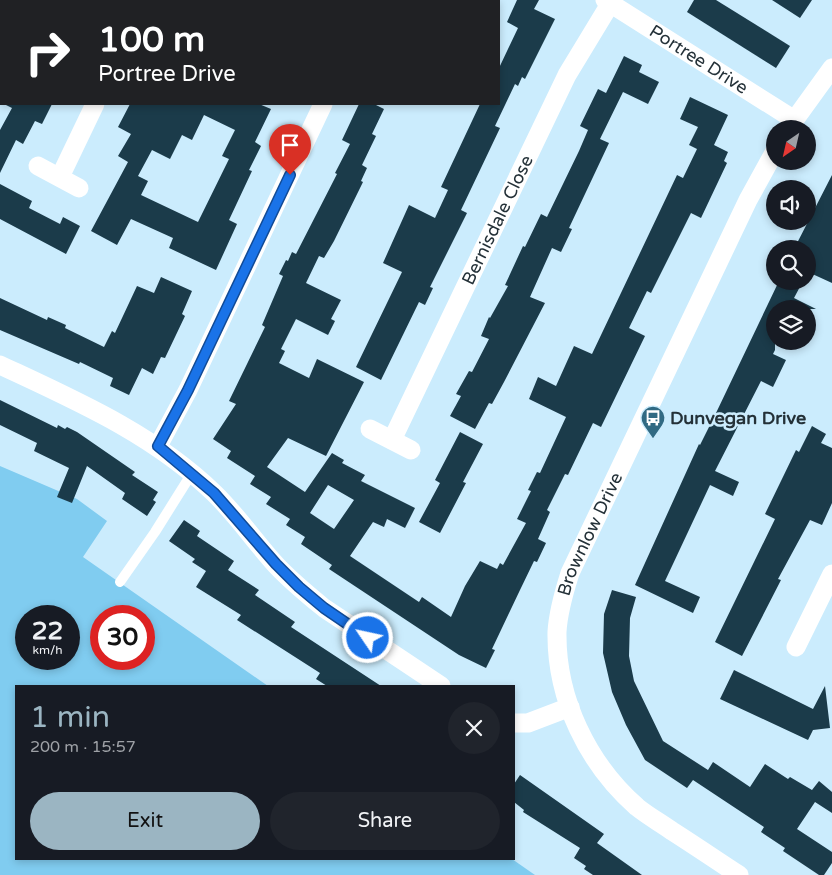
<!DOCTYPE html>
<html lang="en">
<head>
<meta charset="utf-8">
<style>
	body { margin:0; font-family:"Varela Round",sans-serif; background:#20242c; color:#f1f3f6; height:100vh; display:flex; flex-direction:column; font-size:19px; white-space:nowrap }
	* { box-sizing:border-box; margin:0 }
	p { font-size:16px; color:#9ea1a6 }
	.icon { flex:none; width:28px; height:28px; fill:none; stroke:currentColor; stroke-width:2; stroke-linecap:round; stroke-linejoin:round }
	.map { position:relative; flex:1; overflow:hidden }
	.details { position:absolute; left:15px; top:685px; width:500px; height:175px; display:flex; flex-direction:column; background:#171b24; border-radius:0px; box-shadow:0 2px 8px #0003 }
	.details>* { flex:none }
	.hud { position:absolute; left:0px; top:0px; width:500px; height:105px; box-shadow:0 2px 8px #0003; background:#202124; color:#fff; overflow:hidden }
	.needle { width:32px; rotate:214deg }
	.buttons { position:absolute; left:766px; top:120px; display:grid; gap:10px }
	.buttons a { display:grid; place-items:center; width:50px; height:50px; border-radius:50%; background:#171b24; box-shadow:0 2px 8px #0003; font-size:25px }
	.speed { position:absolute; left:15px; top:605px; display:flex; gap:10px; font-size:25px; font-weight:700; text-align:center }
	.speed>* { display:grid; place-content:center; width:65px; height:65px; border-radius:50%; background:#171b24; box-shadow:0 2px 8px #0003; line-height:1 }
	.speed small { font-size:12px; font-weight:400 }
	.speed .limit { border:8px solid #d22; background:#fff; color:#111 }
	.pin { position:absolute; display:grid; place-items:center; width:42px; height:42px; color:#fff; margin:-51px -21px; border-radius:50% 50% 50% 0; rotate:-45deg; box-shadow:0 0 5px #0007 }
	.pin .icon { rotate:45deg }
	.me { position:absolute; width:55px; margin:-28px; rotate:304deg; stroke-linejoin:round; filter:drop-shadow(0 0 4px #0008) }
	.turn { display:flex; align-items:center; gap:18px; height:105px; padding:0 15px; font-size:22px }
	.turn .icon { width:65px; height:65px; stroke-width:2.5 }
	.turn b { display:block; font-size:35px; line-height:42px }
	.round { display:grid; place-items:center; flex:none; width:52px; height:52px; border-radius:26px; background:#20242c }
	.overview { display:flex; align-items:center; justify-content:space-between; height:85px; padding:0 15px }
	h1 { font-size:30px; font-weight:600; line-height:38px; color:#9bb5c2 }
	.action { display:flex; gap:10px; margin-top:auto; padding:10px 15px }
	.action a { flex:1; height:58px; border-radius:30px; background:#9bb5c2; color:#111; font-size:20px; font-weight:600; line-height:58px; text-align:center }
	.action a+a { background:#20242c; color:#f1f3f6 }
	.map>svg:first-child { display:block }
	.green { fill:#80ccf0; fill-rule:evenodd }
	.building { fill:#1b3b4a; fill-rule:evenodd }
	.lines { fill:none; stroke-linecap:round; stroke-linejoin:round }
	.service { stroke:#fff; stroke-width:10 }
	.minor { stroke:#fff; stroke-width:19 }
	.route-casing { stroke:#114b97; stroke-width:12 }
	.route { stroke:#1a73e8; stroke-width:9 }
	.labels { text-anchor:middle; stroke-width:5; stroke-linejoin:round; paint-order:stroke }
	.street-label { font-size:18px; fill:#243138; stroke:#cbecfd }
	.poi-label { font-size:18px; font-weight:bold; fill:#243138; stroke:#cbecfd; text-anchor:start }
</style>
</head>
<body>
<div class="map">
<svg width="832" height="875" viewBox="0 0 832 875">
	<rect width="100%" height="100%" fill="#cbecfd"/>
	<path class="green" d="M0 466 77 499 107 521 83 557 268 686H16V859H512L535 875H0ZM26 616H69V659H26ZM101 616H144V659H101Z"/>
	<g class="building">
		<polygon points="517,0 539,0 534,9 555,19 525,79 522,77 518,86 515,84 495,126 500,128 461,210 467,213 430,287 433,288 425,305 419,302 381,380 356,367 402,272 383,263 409,205 435,218 448,190 441,187 480,104 499,104 499,68 518,28 507,22"/>
		<polygon points="694,0 716,0 790,46 776,68 687,12"/>
		<polygon points="772,0 812,0 800,18"/>
		<polygon points="624,56 642,65 639,72 659,82 648,104 623,92 600,139 609,143 569,228 572,229 561,252 552,248 530,297 545,303 504,382 492,404 489,403 475,429 450,416 461,396 456,394 469,371 472,372 489,339 481,336 489,317 490,318 508,286 505,285 523,246 525,247 541,214 547,217 579,151 588,130 580,126 598,89 606,93"/>
		<path d="M690 97 728 115 714 145 728 152 724 161 727 163 701 218 691 213 651 293 647 291 629 328 645 336 601 427 593 423 568 475 565 474 547 510 550 512 538 539 546 543 537 562 534 561 520 590 492 649 495 650 486 668 459 655 329 569 332 565 301 544 305 537 286 525 290 519 266 504 271 497 250 484 255 476 227 458 231 451 213 439 236 404 229 401 265 327 262 325 283 276 279 274 286 260 288 261 292 252 296 254 337 174 335 173 350 144 342 140 359 104H374L384 109 372 134 376 136 362 165 367 168 361 181 363 182 334 241 324 258 319 256 306 283 341 300 331 319 335 321 328 335 296 319 281 349 285 351 279 363 309 378 317 359 364 382 326 456 288 438 267 467 305 492 332 453 344 460 342 463 365 475 361 481 415 508 405 528 387 519 384 527 373 522 350 556 419 602 422 597 451 617 465 586 480 561 497 569 500 563 503 565 526 523 517 519 531 491 528 490 537 472 540 473 566 417 529 399 538 377 556 386 574 346 592 354 677 175 683 178 697 149 689 145 698 127 680 119ZM328 485 354 500 334 529 310 513Z"/>
		<polygon points="4,104 52,104 42,124 35,121 23,144 16,140 0,173 0,130 12,108"/>
		<path d="M130 104H259L271 109 255 142 261 146 249 170 252 171 229 220 237 224 216 270 169 248 173 238 131 219 117 245 91 231 128 162 118 156 131 134 118 127ZM204 115 235 130 222 156 229 159 198 222 141 195 148 181 138 176 152 150 170 159 182 135 192 140Z"/>
		<polygon points="832,175 832,283 808,272 808,249 794,249"/>
		<polygon points="0,184 32,201 29,208 60,224 63,217 80,226 66,254 0,219"/>
		<polygon points="161,277 192,291 182,314 185,316 165,358 161,357 153,374 142,368 129,395 110,386 113,378 80,362 79,364 0,330 0,298 47,320 48,317 66,325 65,328 104,347 112,331 115,333 137,286 154,293"/>
		<polygon points="779,281 803,281 794,298 816,309 775,309 775,350 773,354 786,360 773,387 761,381 715,471 739,482 733,496 710,485 665,581 700,597 693,613 635,585 699,444 700,445 716,413"/>
		<polygon points="0,400 57,428 58,425 65,429 67,427 77,432 135,472 132,475 158,492 153,500 156,502 147,516 122,499 125,493 87,466 72,503 57,497 69,468 34,451 37,443 0,425"/>
		<polygon points="812,426 826,434 821,443 832,448 832,503 822,525 810,520 778,579 781,580 742,656 715,642 775,519 765,514 796,450 799,452"/>
		<polygon points="460,432 483,444 463,482 466,483 440,533 419,522 440,483 435,480"/>
		<polygon points="184,520 200,531 197,536 234,561 228,570 259,590 255,595 295,622 291,627 381,686 327,686 316,679 320,673 237,620 241,615 196,587 206,571 192,562 195,559 169,541"/>
		<polygon points="612,590 636,597 630,618 629,656 634,681 663,741 708,770 713,762 750,787 765,764 788,779 790,777 812,790 819,781 832,792 832,813 815,802 797,829 832,852 832,863 824,875 819,875 783,851 785,848 761,832 764,827 693,780 687,788 645,760 626,725 612,692 603,653 604,614"/>
		<polygon points="734,670 813,709 825,686 830,728 813,730 808,740 720,699"/>
		<polygon points="520,775 604,834 597,843 642,875 593,875 584,869 586,866 574,858 580,848 523,812 524,810 514,802 514,784"/>
	</g>
	<g class="lines">
		<polyline class="service" points="120,582 155,532 192,473"/>
		<g class="minor">
			<path id="s1" d="M605 0 793 119"/>
			<polyline points="143,1 143,0"/>
			<polyline points="374,1 375,0"/>
			<polyline points="788,129 832,68"/>
			<polyline points="38,166 79,188"/>
			<polyline points="60,177 95,104"/>
			<path d="M0 365C77 401 153 434 214 493 237 515 255 542 276 565 291 581 308 595 324 608L441 686"/>
			<polyline points="370,429 411,450"/>
			<path id="s2" d="M392 440 567 75 610 4"/>
			<polyline points="158,446 188,390 323,104"/>
			<polyline points="796,647 832,574"/>
			<polyline points="514,723 528,723 570,707"/>
			<path id="s3" d="M739 875C716 860 694 845 672 831 661 823 648 816 637 807 588 764 556 699 557 632 558 612 564 592 570 573L748 200 775 151"/>
		</g>
	</g>
	<g class="lines">
		<defs>
			<polyline id="route" points="290,175 188,390 158,446 214,493 276,564 299,587 324,608 368,638"/>
		</defs>
		<use href="#route" class="route-casing"/>
		<use href="#route" class="route"/>
	</g>
	<defs>
		<symbol id="bus-pin" viewBox="-11 -11 22 30"><path d="M0 17L-7.5 6A9.5 9.5 0 1 1 7.5 6Z" fill="#316a83" stroke="#cbecfd"/><path d="M-5-6H5V4H4V6H2V4H-2V6H-4V4H-5ZM-3.5-4V0h7V-4ZM-3.5 1.2v1.5H-2V1.2ZM2 1.2v1.5H3.5V1.2Z" fill="#fff"/></symbol>
	</defs>
	<g fill-rule="evenodd">
		<use href="#bus-pin" x="639" y="404" width="28" height="38"/>
	</g>
	<g class="labels">
		<g class="street-label">
			<text dy="6" stroke="none"><textPath href="#s1" startOffset="111">Portree Drive</textPath></text>
			<text dy="6" stroke="none"><textPath href="#s2" startOffset="244">Bernisdale Close</textPath></text>
			<text dy="6" stroke="none"><textPath href="#s3" startOffset="425">Brownlow Drive</textPath></text>
		</g>
		<g class="poi-label">
			<text x="670" y="424">Dunvegan Drive</text>
		</g>
	</g>
</svg>
<div class="buttons">
<a><svg class="needle" viewBox="-14 -14 28 28"><path d="M0-13l5 13h-10z" fill="#e53935"/><path d="M0 13l5-13h-10z" fill="#9ea1a6"/></svg></a>
<a><svg class="icon" aria-label="sound" viewBox="0 0 24 24"><path d="M4 9h4l5-4v14l-5-4H4zM17 9q2 3 0 6"/></svg></a>
<a><svg class="icon" aria-label="search" viewBox="0 0 24 24"><circle cx="10" cy="10" r="6"/><path d="M15 15l6 6"/></svg></a>
<a><svg class="icon" aria-label="layers" viewBox="0 0 24 24"><path d="M12 4l9 5-9 5-9-5zM3 14l9 5 9-5"/></svg></a>
</div>
<div class="speed"><div>22<small>km/h</small></div><div class="limit">30</div></div>
<div class="pin" style="left:290px;top:175px;background:#d93025"><svg class="icon" aria-label="arrive" viewBox="0 0 24 24"><path d="M6 21V4h12l-3 4 3 4H6"/></svg></div>
<svg class="me" style="left:368px;top:638px" viewBox="-20 -20 40 40"><circle r="17" fill="#1a73e8" stroke="#fff" stroke-width="3"/><path d="M0-11L8 9 0 5-8 9z" fill="#fff"/></svg>
<div class="hud">
<div class="turn"><svg class="icon" aria-label="right" viewBox="0 0 24 24"><path d="M7 20v-9h11M14 6l5 5-5 5"/></svg><div><b>100 m</b>Portree Drive</div></div>
</div>
<section class="details">
<div class="overview"><div><h1>1 min</h1><p>200 m · 15:57</p></div><a class="round"><svg class="icon" aria-label="close" viewBox="0 0 24 24"><path d="M6 6l12 12M18 6L6 18"/></svg></a></div>
<div class="action"><a>Exit</a><a>Share</a></div>
</section>
</div>
</body>
</html>
